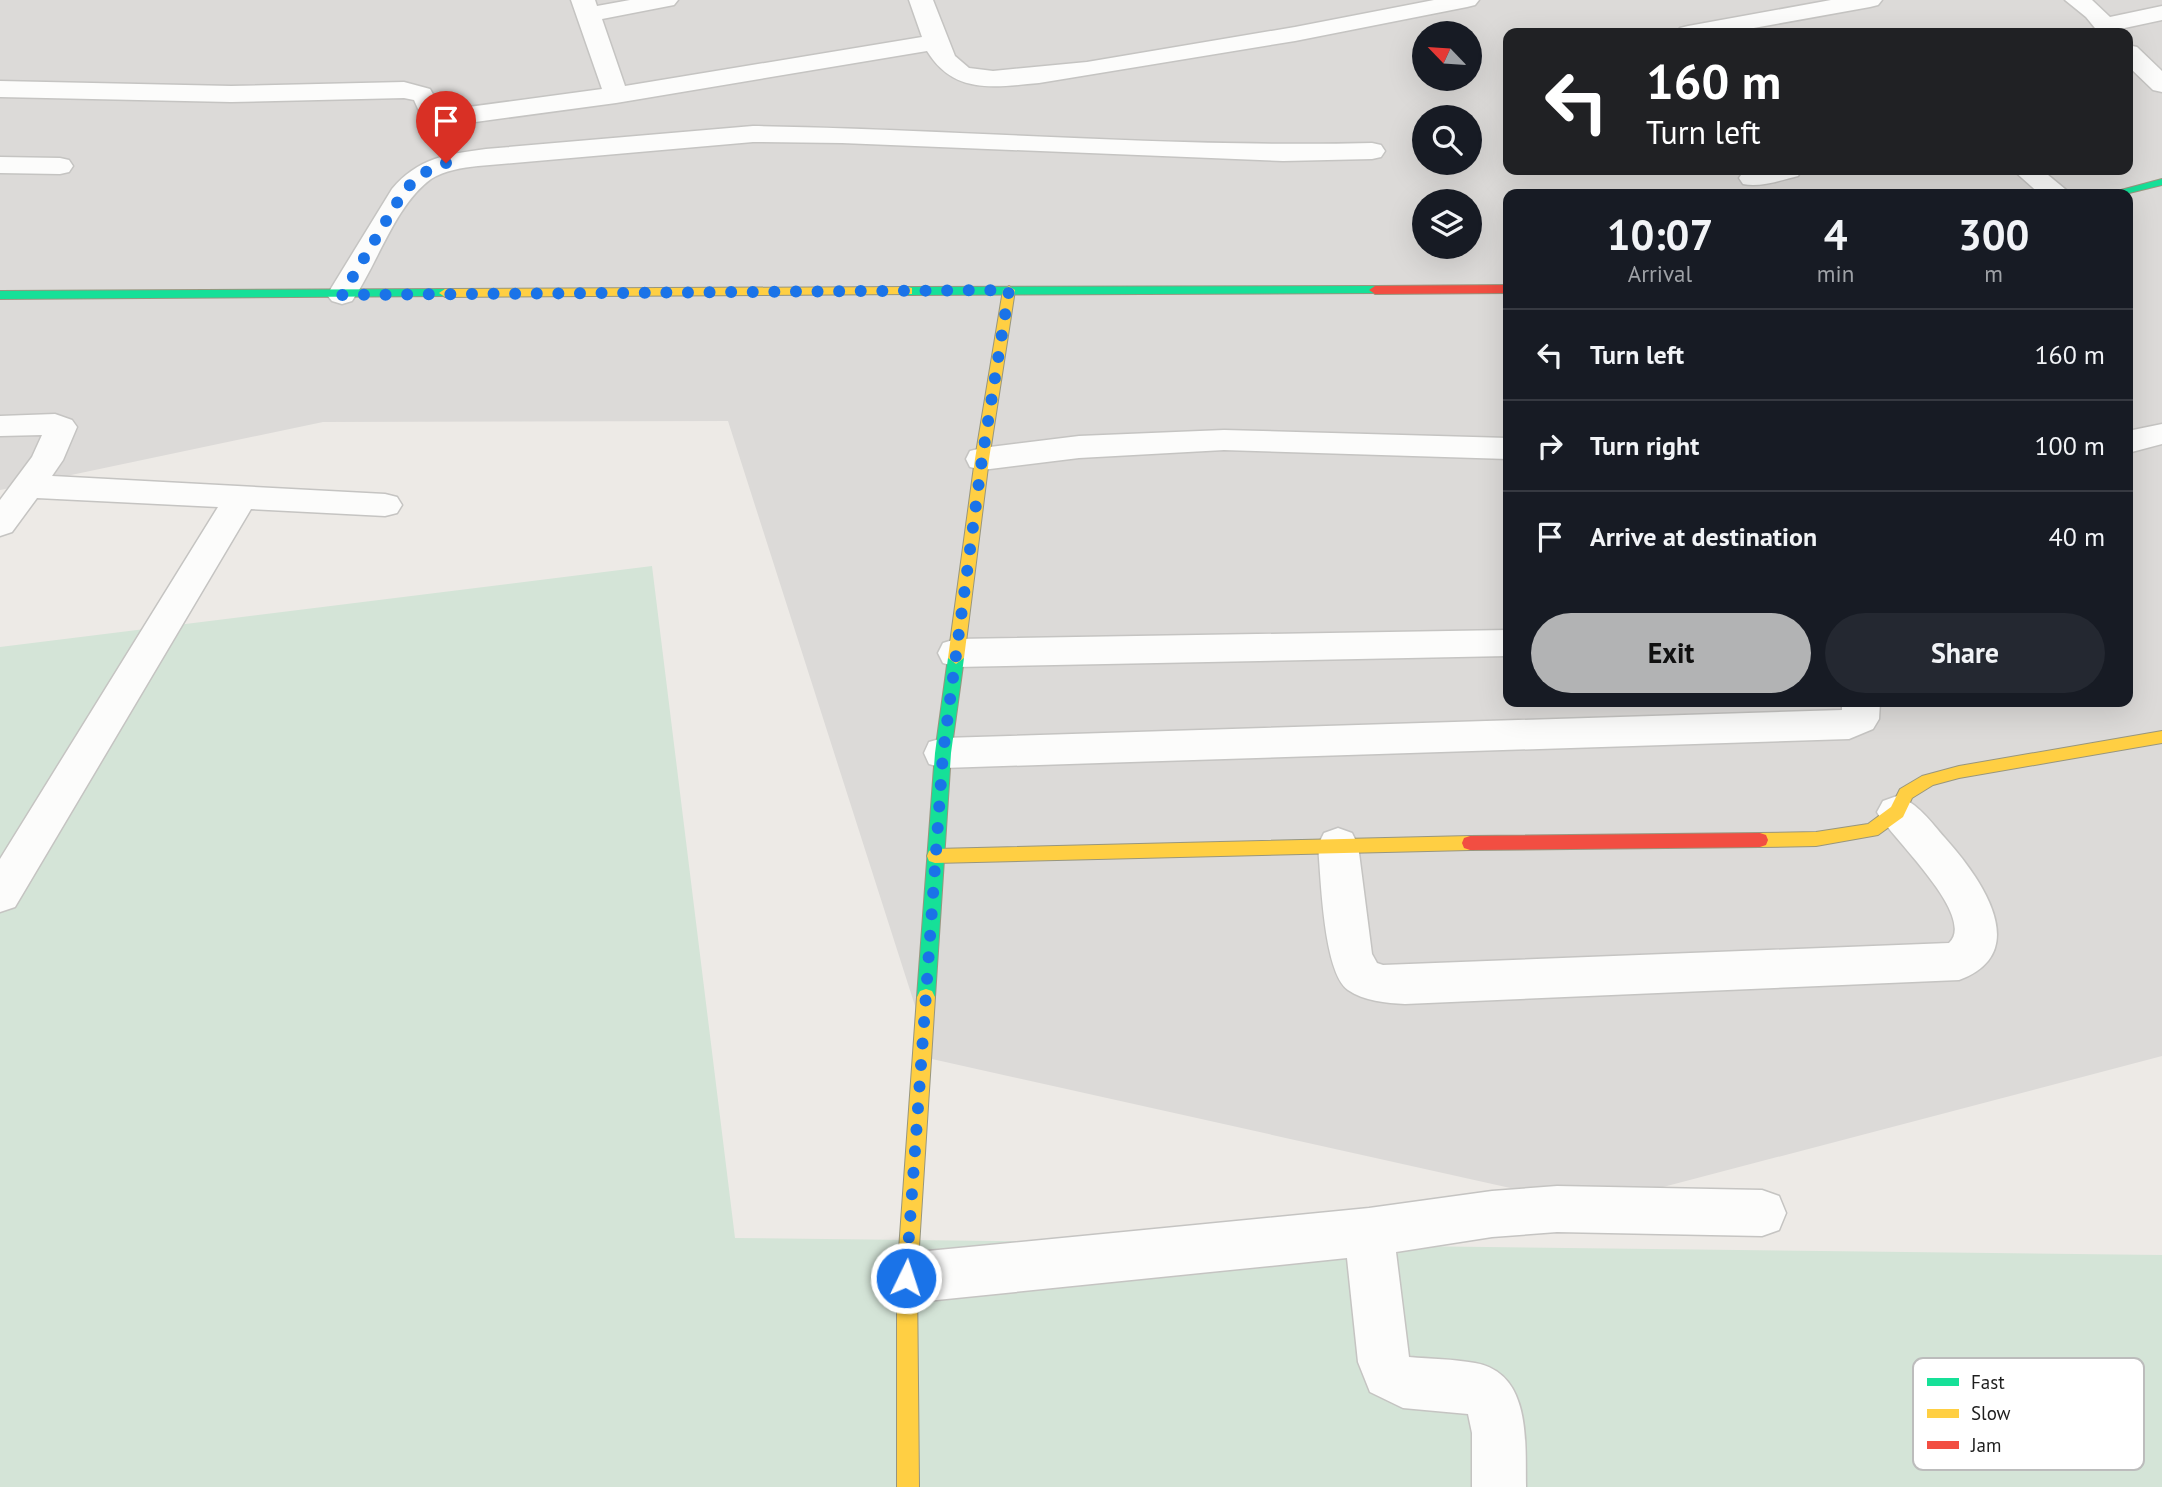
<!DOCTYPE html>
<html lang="en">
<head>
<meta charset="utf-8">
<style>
	body { margin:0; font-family:"PT Sans",sans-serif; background:#242831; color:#f1f3f6; height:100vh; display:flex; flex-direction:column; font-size:26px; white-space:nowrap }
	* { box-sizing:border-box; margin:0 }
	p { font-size:23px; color:#9ea1a6 }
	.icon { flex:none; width:38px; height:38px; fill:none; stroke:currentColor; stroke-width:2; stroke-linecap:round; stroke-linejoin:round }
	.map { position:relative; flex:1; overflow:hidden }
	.side { position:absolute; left:1503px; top:189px; width:630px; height:518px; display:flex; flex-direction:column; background:#171b24; border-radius:14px; box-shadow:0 7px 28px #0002 }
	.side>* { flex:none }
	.top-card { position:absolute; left:1503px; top:28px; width:630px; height:147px; border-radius:14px; box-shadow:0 7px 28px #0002; background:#202124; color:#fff; overflow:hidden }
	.needle { width:46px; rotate:295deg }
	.controls { position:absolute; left:1412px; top:21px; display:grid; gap:14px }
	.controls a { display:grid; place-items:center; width:70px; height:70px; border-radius:50%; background:#171b24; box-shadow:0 7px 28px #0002; font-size:35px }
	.pin { position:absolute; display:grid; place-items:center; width:60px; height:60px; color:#fff; margin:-72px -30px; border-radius:50% 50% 50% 0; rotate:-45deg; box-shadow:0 0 7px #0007 }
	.pin .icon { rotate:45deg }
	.me { position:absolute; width:77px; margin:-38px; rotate:4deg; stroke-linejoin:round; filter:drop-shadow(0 0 5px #0008) }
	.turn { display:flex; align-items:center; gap:24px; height:147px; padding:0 28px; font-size:32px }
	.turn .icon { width:91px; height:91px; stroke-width:2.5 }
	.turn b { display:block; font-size:49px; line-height:60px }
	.eta { display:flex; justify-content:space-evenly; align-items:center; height:119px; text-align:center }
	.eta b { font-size:42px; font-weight:700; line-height:49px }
	.action { display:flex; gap:14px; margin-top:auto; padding:14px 28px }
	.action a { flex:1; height:80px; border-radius:42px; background:#b2b3b4; color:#111; font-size:28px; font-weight:700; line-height:80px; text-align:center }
	.action a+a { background:#242831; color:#f1f3f6 }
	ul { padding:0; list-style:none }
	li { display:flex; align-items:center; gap:21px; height:91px; padding:0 28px; border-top:2px solid #363941 }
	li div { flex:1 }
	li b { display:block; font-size:26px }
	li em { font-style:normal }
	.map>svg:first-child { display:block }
	.residential { fill:#dcdad8; fill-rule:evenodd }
	.wetland { fill:#d4e4d7 }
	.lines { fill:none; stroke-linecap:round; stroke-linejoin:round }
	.street-casing { stroke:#c5c4c2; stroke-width:3 }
	.fast-casing { stroke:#98967e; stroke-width:2 }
	.slow-casing { stroke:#98967e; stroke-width:2 }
	.jam-casing { stroke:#98967e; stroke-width:2 }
	.street { fill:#fcfcfb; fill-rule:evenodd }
	.fast { fill:#16e098; fill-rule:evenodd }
	.slow { fill:#ffcf43; fill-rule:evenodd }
	.jam { fill:#f24e42; fill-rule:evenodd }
	.route { stroke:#1a73e8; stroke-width:12; stroke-dasharray:0 21.6 }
	.key { fill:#fff; stroke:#bcbcbc; stroke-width:2 }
	.key-label { font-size:19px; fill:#1e1e1e }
</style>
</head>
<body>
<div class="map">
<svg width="2162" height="1487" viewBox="0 0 2162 1487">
	<rect width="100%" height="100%" fill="#edeae6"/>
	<path class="residential" d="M0 0H2162V1056L1591 1206 932 1059 728 421 323 422 0 490ZM1424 33H1470V79H1424ZM1508 33H2128V170H1508ZM1424 117H1470V163H1424ZM1508 194H2128V702H1508ZM1424 201H1470V247H1424Z"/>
	<polygon class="wetland" points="652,566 735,1238 2162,1255 2162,1487 0,1487 0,647"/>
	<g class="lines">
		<defs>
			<g id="street">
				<path d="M571 0H595L597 6 630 0H678L674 5 602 19 625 86 922 37 909 0H933L955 56 969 68 993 71 1087 62 1295 27 1434 0H1479L1475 5 1467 7 1295 41 1039 83C994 87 954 95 927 51L616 103 446 126 423 120 414 100 404 98 231 102 0 97V81L231 86 404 82 430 89 442 110H446L602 89Z"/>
				<polygon points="1831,0 1882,0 1878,5 1870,7 1726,33 1676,33 1680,28 1688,26"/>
				<polygon points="2065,0 2092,0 2110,17 2162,6 2162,20 2120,29 2123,33 2099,33 2086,17"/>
				<polygon points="2128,45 2137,47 2162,71 2162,92 2153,90 2128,66"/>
				<path d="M753 126C959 129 1166 148 1372 143L1381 145 1385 151 1381 157 1372 159 1283 161 842 143 753 142 478 166C462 168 445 170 431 179 395 205 377 265 352 301L342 304 332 301 327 295 392 189C418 158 447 154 486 149Z"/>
				<polygon points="0,157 60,158 69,160 73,166 69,172 60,174 0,173"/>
				<path d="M1753 170H1802L1798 176C1781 180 1760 188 1743 184L1739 178 1743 172Z"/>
				<polygon points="2013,170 2042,170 2071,194 2040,194"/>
				<polygon points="55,414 72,420 77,427 63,460 52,476 385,494 397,497 402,505 397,513 385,516 251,509 15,907 0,912 0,859 218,507 37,498 12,532 0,536 0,500 32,457 42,435 0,436 0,416"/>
				<polygon points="2162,424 2162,444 2128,453 2128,431"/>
				<polygon points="1224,430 1508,438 1508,459 1224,450 1079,458 982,470 970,467 966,459 970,451 982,448 1079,436"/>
				<polygon points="1508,630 1508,656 956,667 943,663 938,653 943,643 956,639"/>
				<polygon points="1842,702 1880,702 1879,719 1873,729 1849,739 943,768 929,764 924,753 929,742 943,738 1842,710"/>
				<path d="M1897 796C1918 803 1931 822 1945 838 1979 876 2035 952 1959 980L1405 1004C1386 1003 1364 1001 1348 990 1323 972 1321 877 1318 845L1324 833 1338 828 1352 833 1358 845 1372 954 1377 963 1383 965 1949 943C1978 916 1890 837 1877 812L1883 801Z"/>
				<path d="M1557 1186 1762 1190 1779 1196 1786 1213 1779 1230 1762 1236 1557 1232 1492 1237 1396 1252 1409 1357C1431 1359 1453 1359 1475 1363 1532 1373 1525 1443 1526 1487H1472V1433L1468 1414 1403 1408 1370 1392 1358 1362 1347 1258 907 1303 889 1295 882 1278 889 1261 907 1253 1369 1208 1492 1191Z"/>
			</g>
			<g id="fast">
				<polygon points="2162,179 2162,185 2125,194 2106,194"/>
				<polygon points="1375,286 1381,290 1379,293 908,295 902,291 908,287"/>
				<polygon points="445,289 451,293 449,296 0,299 0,291"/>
				<polygon points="956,652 964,658 951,753 935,997 932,1003 926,1005 920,1003 917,997 935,753 948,658"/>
			</g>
			<g id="slow">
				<polygon points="1009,286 1015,290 989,459 964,658 956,664 948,658 975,459 1003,290"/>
				<polygon points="908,287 912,288 912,294 445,297 439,293 445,289"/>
				<polygon points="2162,731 2162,743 1959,778 1933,785 1912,798 1903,817 1878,835 1816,846 1760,847 1754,845 1752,840 1754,835 1760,833 1816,832 1868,824 1891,807 1900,789 1922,776 1959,766"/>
				<polygon points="1470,836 1476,838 1478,843 1476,848 1470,850 935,863 929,861 927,856 929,851 935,849"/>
				<polygon points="926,989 932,991 935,997 917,1278 919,1487 897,1487 897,1278 917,997 920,991"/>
			</g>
			<g id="jam">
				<polygon points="1508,285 1508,293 1375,294 1369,290 1375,286"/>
				<polygon points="1760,833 1766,835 1768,840 1766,845 1760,847 1470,850 1464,848 1462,843 1464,838 1470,836"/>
			</g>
		</defs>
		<use href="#street" class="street-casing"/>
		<use href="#fast" class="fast-casing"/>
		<use href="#slow" class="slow-casing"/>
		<use href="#jam" class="jam-casing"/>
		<use href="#street" class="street"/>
		<use href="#fast" class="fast"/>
		<use href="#slow" class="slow"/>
		<use href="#jam" class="jam"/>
	</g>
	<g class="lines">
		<polyline class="route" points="446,163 421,174 404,191 342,295 1009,290 982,459 943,753 906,1278"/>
	</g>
	<rect x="1913" y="1358" width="231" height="112" rx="10" class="key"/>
	<rect x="1927" y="1378" width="32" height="8" fill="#16e098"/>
	<rect x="1927" y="1409" width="32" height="9" fill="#ffcf43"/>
	<rect x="1927" y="1441" width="32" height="8" fill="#f24e42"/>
	<g class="key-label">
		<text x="1971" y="1389">Fast</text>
		<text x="1971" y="1420">Slow</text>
		<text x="1971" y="1452">Jam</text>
	</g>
</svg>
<div class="controls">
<a><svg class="needle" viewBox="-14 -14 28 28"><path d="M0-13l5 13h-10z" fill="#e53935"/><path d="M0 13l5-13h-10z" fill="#9ea1a6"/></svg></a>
<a><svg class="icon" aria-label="search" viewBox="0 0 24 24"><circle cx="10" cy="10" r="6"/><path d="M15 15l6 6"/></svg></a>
<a><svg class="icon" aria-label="layers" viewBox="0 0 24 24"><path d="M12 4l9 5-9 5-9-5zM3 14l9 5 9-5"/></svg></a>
</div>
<div class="pin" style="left:446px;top:163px;background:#d93025"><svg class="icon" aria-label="arrive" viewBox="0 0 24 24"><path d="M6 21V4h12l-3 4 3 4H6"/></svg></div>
<svg class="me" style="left:906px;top:1278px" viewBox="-20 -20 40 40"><circle r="17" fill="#1a73e8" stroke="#fff" stroke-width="3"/><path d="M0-11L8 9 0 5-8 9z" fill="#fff"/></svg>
<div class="top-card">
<div class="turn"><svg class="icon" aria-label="left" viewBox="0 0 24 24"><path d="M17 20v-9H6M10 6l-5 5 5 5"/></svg><div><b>160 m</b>Turn left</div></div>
</div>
<section class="side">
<div class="eta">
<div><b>10:07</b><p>Arrival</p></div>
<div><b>4</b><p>min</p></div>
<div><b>300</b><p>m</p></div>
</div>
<ul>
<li><svg class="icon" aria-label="left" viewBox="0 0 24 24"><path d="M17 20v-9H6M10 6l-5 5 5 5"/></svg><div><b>Turn left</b></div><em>160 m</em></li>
<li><svg class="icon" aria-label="right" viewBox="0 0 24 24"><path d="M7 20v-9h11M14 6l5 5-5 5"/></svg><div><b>Turn right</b></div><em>100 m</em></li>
<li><svg class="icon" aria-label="arrive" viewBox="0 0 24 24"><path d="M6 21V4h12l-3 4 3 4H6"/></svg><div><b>Arrive at destination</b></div><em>40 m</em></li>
</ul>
<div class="action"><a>Exit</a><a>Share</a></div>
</section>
</div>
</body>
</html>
